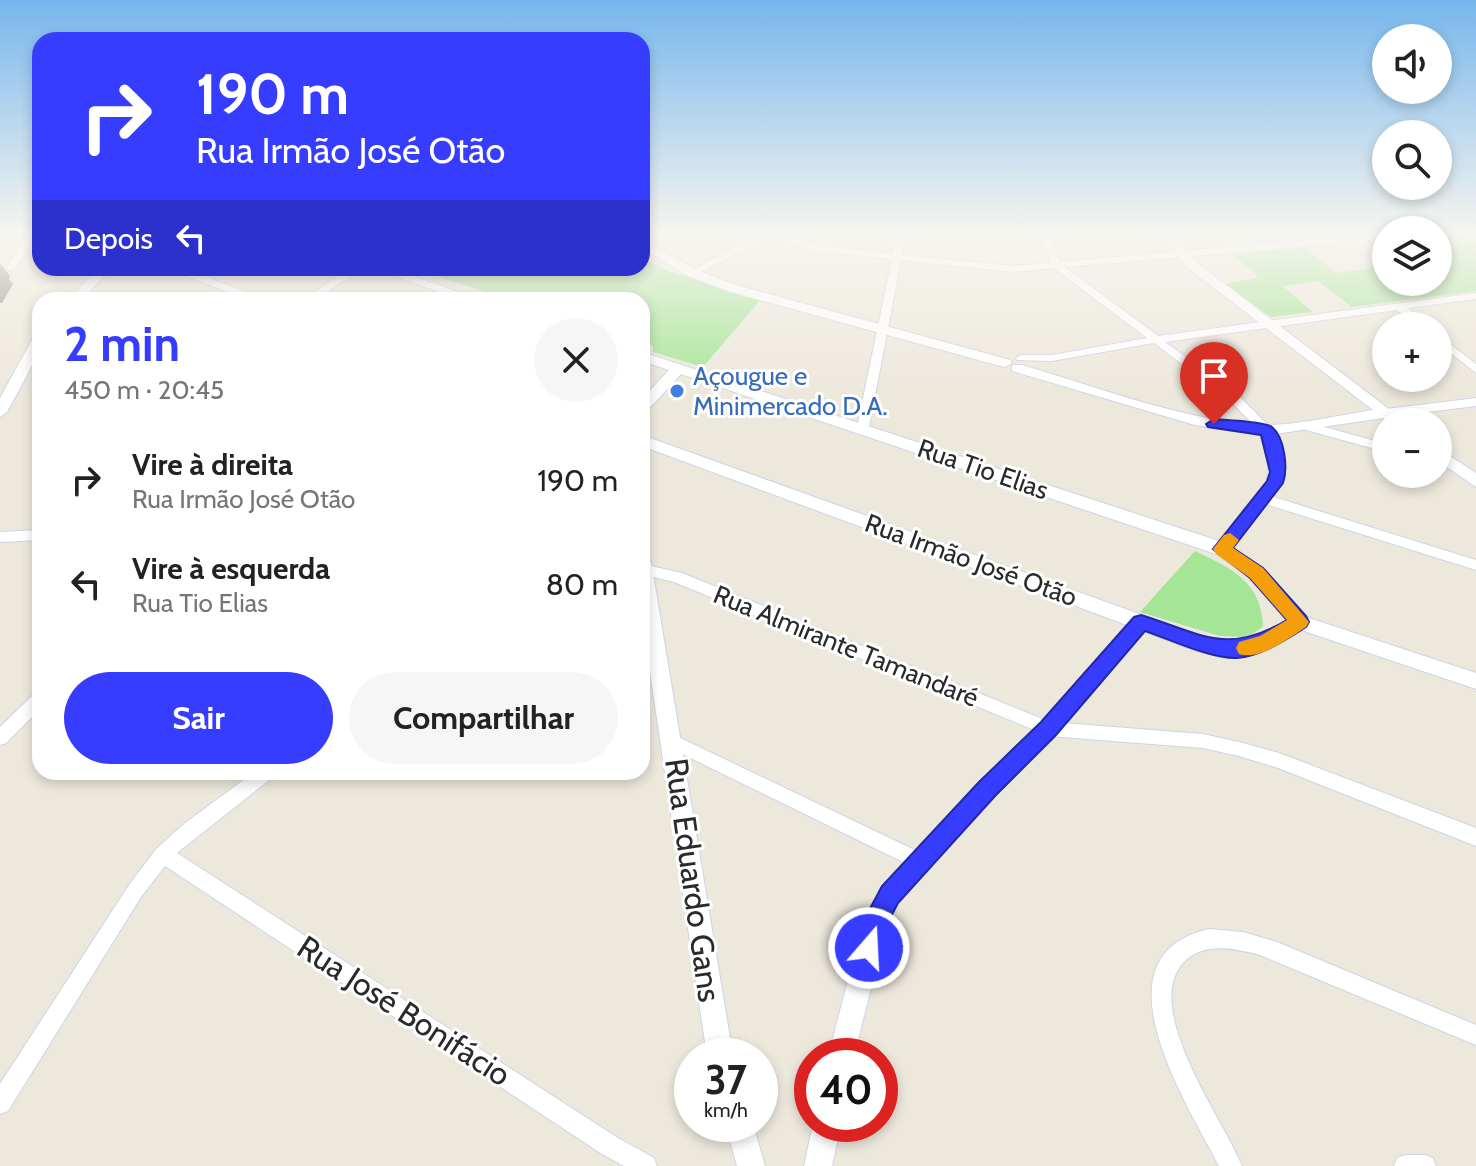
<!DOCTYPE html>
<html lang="pt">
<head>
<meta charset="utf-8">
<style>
	body { margin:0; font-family:Cabin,sans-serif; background:#f6f6f6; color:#222; height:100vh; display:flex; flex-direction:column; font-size:30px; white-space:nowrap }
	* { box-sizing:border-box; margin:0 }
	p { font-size:26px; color:#767676 }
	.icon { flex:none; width:44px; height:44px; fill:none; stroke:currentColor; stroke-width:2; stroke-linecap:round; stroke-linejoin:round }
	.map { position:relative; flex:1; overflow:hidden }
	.drawer { position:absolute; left:32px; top:292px; width:618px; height:488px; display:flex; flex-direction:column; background:#fff; border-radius:24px; box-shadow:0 4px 12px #0003 }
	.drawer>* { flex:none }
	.guide { position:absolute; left:32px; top:32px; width:618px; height:244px; border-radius:24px; box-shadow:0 4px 12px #0003; background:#373dff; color:#fff; overflow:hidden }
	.fabs { position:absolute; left:1372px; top:24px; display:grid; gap:16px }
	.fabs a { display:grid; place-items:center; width:80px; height:80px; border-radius:50%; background:#fff; box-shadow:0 4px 12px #0003; font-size:40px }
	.speed { position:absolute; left:674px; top:1038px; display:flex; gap:16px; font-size:40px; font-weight:700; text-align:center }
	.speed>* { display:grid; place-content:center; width:104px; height:104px; border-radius:50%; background:#fff; box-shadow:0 4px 12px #0003; line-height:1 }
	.speed small { font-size:20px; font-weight:400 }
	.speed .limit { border:12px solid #d22; background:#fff; color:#111 }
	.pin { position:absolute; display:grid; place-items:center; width:68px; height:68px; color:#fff; margin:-82px -34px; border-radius:50% 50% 50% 0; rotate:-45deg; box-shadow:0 0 8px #0007 }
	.pin .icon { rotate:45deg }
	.me { position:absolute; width:88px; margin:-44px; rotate:19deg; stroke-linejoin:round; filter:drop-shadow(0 0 6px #0008) }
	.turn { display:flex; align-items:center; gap:28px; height:168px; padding:0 32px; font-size:36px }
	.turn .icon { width:104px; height:104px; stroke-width:2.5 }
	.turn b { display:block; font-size:56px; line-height:68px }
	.then { display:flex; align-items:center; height:76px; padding:0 32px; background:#0003; gap:16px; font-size:30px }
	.round { display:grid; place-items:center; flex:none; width:84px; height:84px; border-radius:42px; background:#f6f6f6 }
	.overview { display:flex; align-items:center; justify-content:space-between; height:136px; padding:0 32px }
	h1 { font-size:48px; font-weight:700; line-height:60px; color:#373dff }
	.action { display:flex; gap:16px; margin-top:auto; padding:16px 32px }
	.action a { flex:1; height:92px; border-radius:48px; background:#373dff; color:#fff; font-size:32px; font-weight:700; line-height:92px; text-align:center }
	.action a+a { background:#f6f6f6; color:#222 }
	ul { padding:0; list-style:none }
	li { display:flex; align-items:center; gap:24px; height:104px; padding:0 32px }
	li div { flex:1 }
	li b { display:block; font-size:30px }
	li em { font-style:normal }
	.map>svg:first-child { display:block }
	.green { fill:#a5e596 }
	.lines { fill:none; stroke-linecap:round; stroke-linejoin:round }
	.street-casing { stroke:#d1d2e4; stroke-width:2 }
	.secondary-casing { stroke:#d1d2e4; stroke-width:2 }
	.street { fill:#fff; fill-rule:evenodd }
	.secondary { fill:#fff; fill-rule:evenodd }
	.shaded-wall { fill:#8c8a83 }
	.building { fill:#c8c5bb; stroke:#8c8a83; stroke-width:2 }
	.route { fill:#373dff; stroke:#2428a6; stroke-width:2 }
	.slow { fill:#f59e0b }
	.shop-dot { fill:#3f7fe0; stroke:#fff; stroke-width:3 }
	.labels { text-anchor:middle; stroke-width:6; stroke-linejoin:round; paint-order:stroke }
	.shop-label { font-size:26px; fill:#366cbe; stroke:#fff; text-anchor:start }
	.street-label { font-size:26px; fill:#2a2a2a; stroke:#fff }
	.near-street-label { font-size:32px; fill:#2a2a2a; stroke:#fff }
</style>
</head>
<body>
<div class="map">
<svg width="1476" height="1166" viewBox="0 0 1476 1166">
	<rect width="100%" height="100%" fill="#ede8dc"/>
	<g class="green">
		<polygon points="1438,233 1476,233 1476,291 1352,307 1318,281 1283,286 1313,312 1271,317 1226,284 1258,277 1233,254 1305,247 1336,273 1386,266 1386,282 1438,282"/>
		<polygon points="642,249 651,254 649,262 678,275 688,275 761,299 703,367 653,352 653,346 642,342 642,300 511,300 411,268 642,268"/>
		<path d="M1195 551C1231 568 1262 582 1263 627L1247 637 1220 636 1140 612Z"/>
	</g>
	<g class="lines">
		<defs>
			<g id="street">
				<polygon points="29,233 38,233 14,270 8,270 6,268"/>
				<polygon points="757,233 779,233 815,245 893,254 897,233 906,233 902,255 1013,266 1051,263 1039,233 1048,233 1060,262 1380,233 1367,241 1065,267 1158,336 1476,293 1476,299 1408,308 1428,326 1417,326 1397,310 1165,342 1238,395 1270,427 1270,433 1262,433 1230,401 1154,343 1052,361 1017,360 1016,358 1021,355 1052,355 1147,338 1054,268 1013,272 901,260 869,427 863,431 857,427 892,259 814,251 766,235 746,249 695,275 687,273 740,245"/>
				<polygon points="350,268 362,268 315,300 303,300"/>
				<polygon points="1438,335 1476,364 1476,373 1438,343"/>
				<polygon points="1476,398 1476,406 1386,417 1380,413 1386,409"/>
				<polygon points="1303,421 1386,444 1386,452 1299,428 1297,425"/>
				<polygon points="1264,494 1476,560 1476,570 1259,502 1258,499 1259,496"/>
				<polygon points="40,530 40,540 0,542 0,532"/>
				<polygon points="642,564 682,573 1050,722 1203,734 1239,742 1279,753 1476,828 1476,846 1278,768 1239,756 1203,748 1049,736 674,582 642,574"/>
				<polygon points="40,692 40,709 6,743 0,745 0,727 34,694"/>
				<polygon points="672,734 925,855 928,861 925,867 919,870 913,867 666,746 664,741 666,736"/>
				<polygon points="254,772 275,772 273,777 177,853 618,1138 654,1158 657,1166 624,1166 602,1154 165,866 141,897 8,1111 0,1114 0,1084 129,885 157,848 184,824"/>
				<path d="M1209 929 1243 932 1277 942 1476 1025V1045L1260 955C1235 949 1205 941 1184 962 1140 1007 1223 1119 1242 1166H1219C1188 1105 1090 956 1209 929Z"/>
				<polygon points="1405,1155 1425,1155 1433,1158 1436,1166 1394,1166 1397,1158"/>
			</g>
			<g id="secondary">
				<path d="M1160 233H1172L1196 262 1406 422H1388L1383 418 1275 434 1285 463 1283 483 1233 548 1263 568 1306 617 1476 673V689L1301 630C1234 672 1214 658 1144 631L1056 736 995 796 898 903 887 924 854 1056H828L864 920 882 887 979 782 1042 722 1127 625 642 446V435L1195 634C1236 646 1251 642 1286 620L1251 578 1216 554 681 374 647 411 642 413V399L669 370 642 361V352L1219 541 1267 481 1269 463 1260 435 1195 425 1012 371V365H1022C1097 387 1185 421 1262 425 1296 426 1339 415 1373 410L1188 268Z"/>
				<polygon points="642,239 696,270 736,285 1010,360 1012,363 1005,367 1000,366 728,291 688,276 642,248"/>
				<polygon points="98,268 111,268 82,300 69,300"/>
				<polygon points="165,268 183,268 267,300 249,300"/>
				<polygon points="373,268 391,268 480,300 461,300"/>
				<polygon points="40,334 40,351 7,412 0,417 0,398 33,338"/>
				<polygon points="1438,448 1476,473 1476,487 1438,461"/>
				<polygon points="642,555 651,562 733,1056 707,1056 642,618"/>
				<polygon points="725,1124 753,1124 765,1166 737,1166"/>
				<polygon points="813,1124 841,1124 832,1166 804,1166"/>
			</g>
		</defs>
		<use href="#street" class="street-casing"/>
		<use href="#secondary" class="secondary-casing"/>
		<use href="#street" class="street"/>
		<use href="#secondary" class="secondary"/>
	</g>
	<polygon class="shaded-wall" points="0,263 10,276 9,279 13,284 2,303 0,303"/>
	<polygon class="building" points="438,297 447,300 433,300"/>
	<linearGradient id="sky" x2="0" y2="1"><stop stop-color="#76b6ec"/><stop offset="0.59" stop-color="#f7f5ef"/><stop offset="1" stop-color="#f7f5ef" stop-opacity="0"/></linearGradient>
	<rect width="1476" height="396" fill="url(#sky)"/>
	<path class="route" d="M1214 419C1224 420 1265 421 1272 427 1285 438 1288 469 1283 483L1233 548 1263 568 1306 616 1309 622 1306 627C1285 640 1262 656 1237 658 1211 659 1169 639 1145 631L1056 735 995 796 898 903 887 924 877 957 869 960 860 957 856 948 864 920 882 886 979 782 1041 722 1134 617 1141 615C1202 634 1226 656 1287 620L1250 578 1213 549 1267 481 1270 472 1261 435 1208 427 1206 424Z"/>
	<path class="slow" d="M1230 533 1239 540 1233 548 1263 568 1309 622 1306 627C1289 638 1260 661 1239 654L1236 648 1239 642 1260 636 1287 620 1250 578 1216 554 1213 549 1224 535Z"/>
	<circle class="shop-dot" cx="677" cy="391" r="8"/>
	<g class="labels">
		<g class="shop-label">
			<text x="693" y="385">Açougue e<tspan x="693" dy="30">Minimercado D.A.</tspan></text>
		</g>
		<g class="street-label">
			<text transform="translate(983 469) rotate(19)" y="9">Rua Tio Elias</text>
			<text transform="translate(971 560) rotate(20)" y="9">Rua Irmão José Otão</text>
			<text transform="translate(846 646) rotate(22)" y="9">Rua Almirante Tamandaré</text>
		</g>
		<g class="near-street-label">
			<text transform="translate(693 880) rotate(82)" y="11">Rua Eduardo Gans</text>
			<text transform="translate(404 1011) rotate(33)" y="11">Rua José Bonifácio</text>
		</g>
	</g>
</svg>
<div class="fabs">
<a><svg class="icon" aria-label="sound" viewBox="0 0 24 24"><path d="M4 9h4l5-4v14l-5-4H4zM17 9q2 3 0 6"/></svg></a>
<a><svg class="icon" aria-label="search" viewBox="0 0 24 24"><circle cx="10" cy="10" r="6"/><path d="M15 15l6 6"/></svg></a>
<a><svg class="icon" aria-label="layers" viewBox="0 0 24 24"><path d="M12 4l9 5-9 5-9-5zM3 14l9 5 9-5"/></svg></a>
<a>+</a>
<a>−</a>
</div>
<div class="speed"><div>37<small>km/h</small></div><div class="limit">40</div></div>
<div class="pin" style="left:1214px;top:424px;background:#d93025"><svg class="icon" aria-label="arrive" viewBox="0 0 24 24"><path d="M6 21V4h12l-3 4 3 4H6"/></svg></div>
<svg class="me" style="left:869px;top:948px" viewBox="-20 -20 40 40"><circle r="17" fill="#373dff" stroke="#fff" stroke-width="3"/><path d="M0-11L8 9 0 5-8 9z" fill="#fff"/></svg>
<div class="guide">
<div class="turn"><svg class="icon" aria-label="right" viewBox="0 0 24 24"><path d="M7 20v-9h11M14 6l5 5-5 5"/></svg><div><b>190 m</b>Rua Irmão José Otão</div></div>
<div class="then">Depois<svg class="icon" aria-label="left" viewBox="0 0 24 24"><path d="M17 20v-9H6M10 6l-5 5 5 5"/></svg></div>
</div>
<section class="drawer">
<div class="overview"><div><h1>2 min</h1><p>450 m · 20:45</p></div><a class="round"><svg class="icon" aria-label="close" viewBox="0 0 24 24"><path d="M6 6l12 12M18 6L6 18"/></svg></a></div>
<ul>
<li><svg class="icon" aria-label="right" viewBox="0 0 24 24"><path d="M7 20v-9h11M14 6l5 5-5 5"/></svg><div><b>Vire à direita</b><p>Rua Irmão José Otão</p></div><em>190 m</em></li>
<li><svg class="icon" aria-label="left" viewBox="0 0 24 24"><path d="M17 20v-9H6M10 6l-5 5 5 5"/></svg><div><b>Vire à esquerda</b><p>Rua Tio Elias</p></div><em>80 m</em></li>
</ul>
<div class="action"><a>Sair</a><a>Compartilhar</a></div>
</section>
</div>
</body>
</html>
